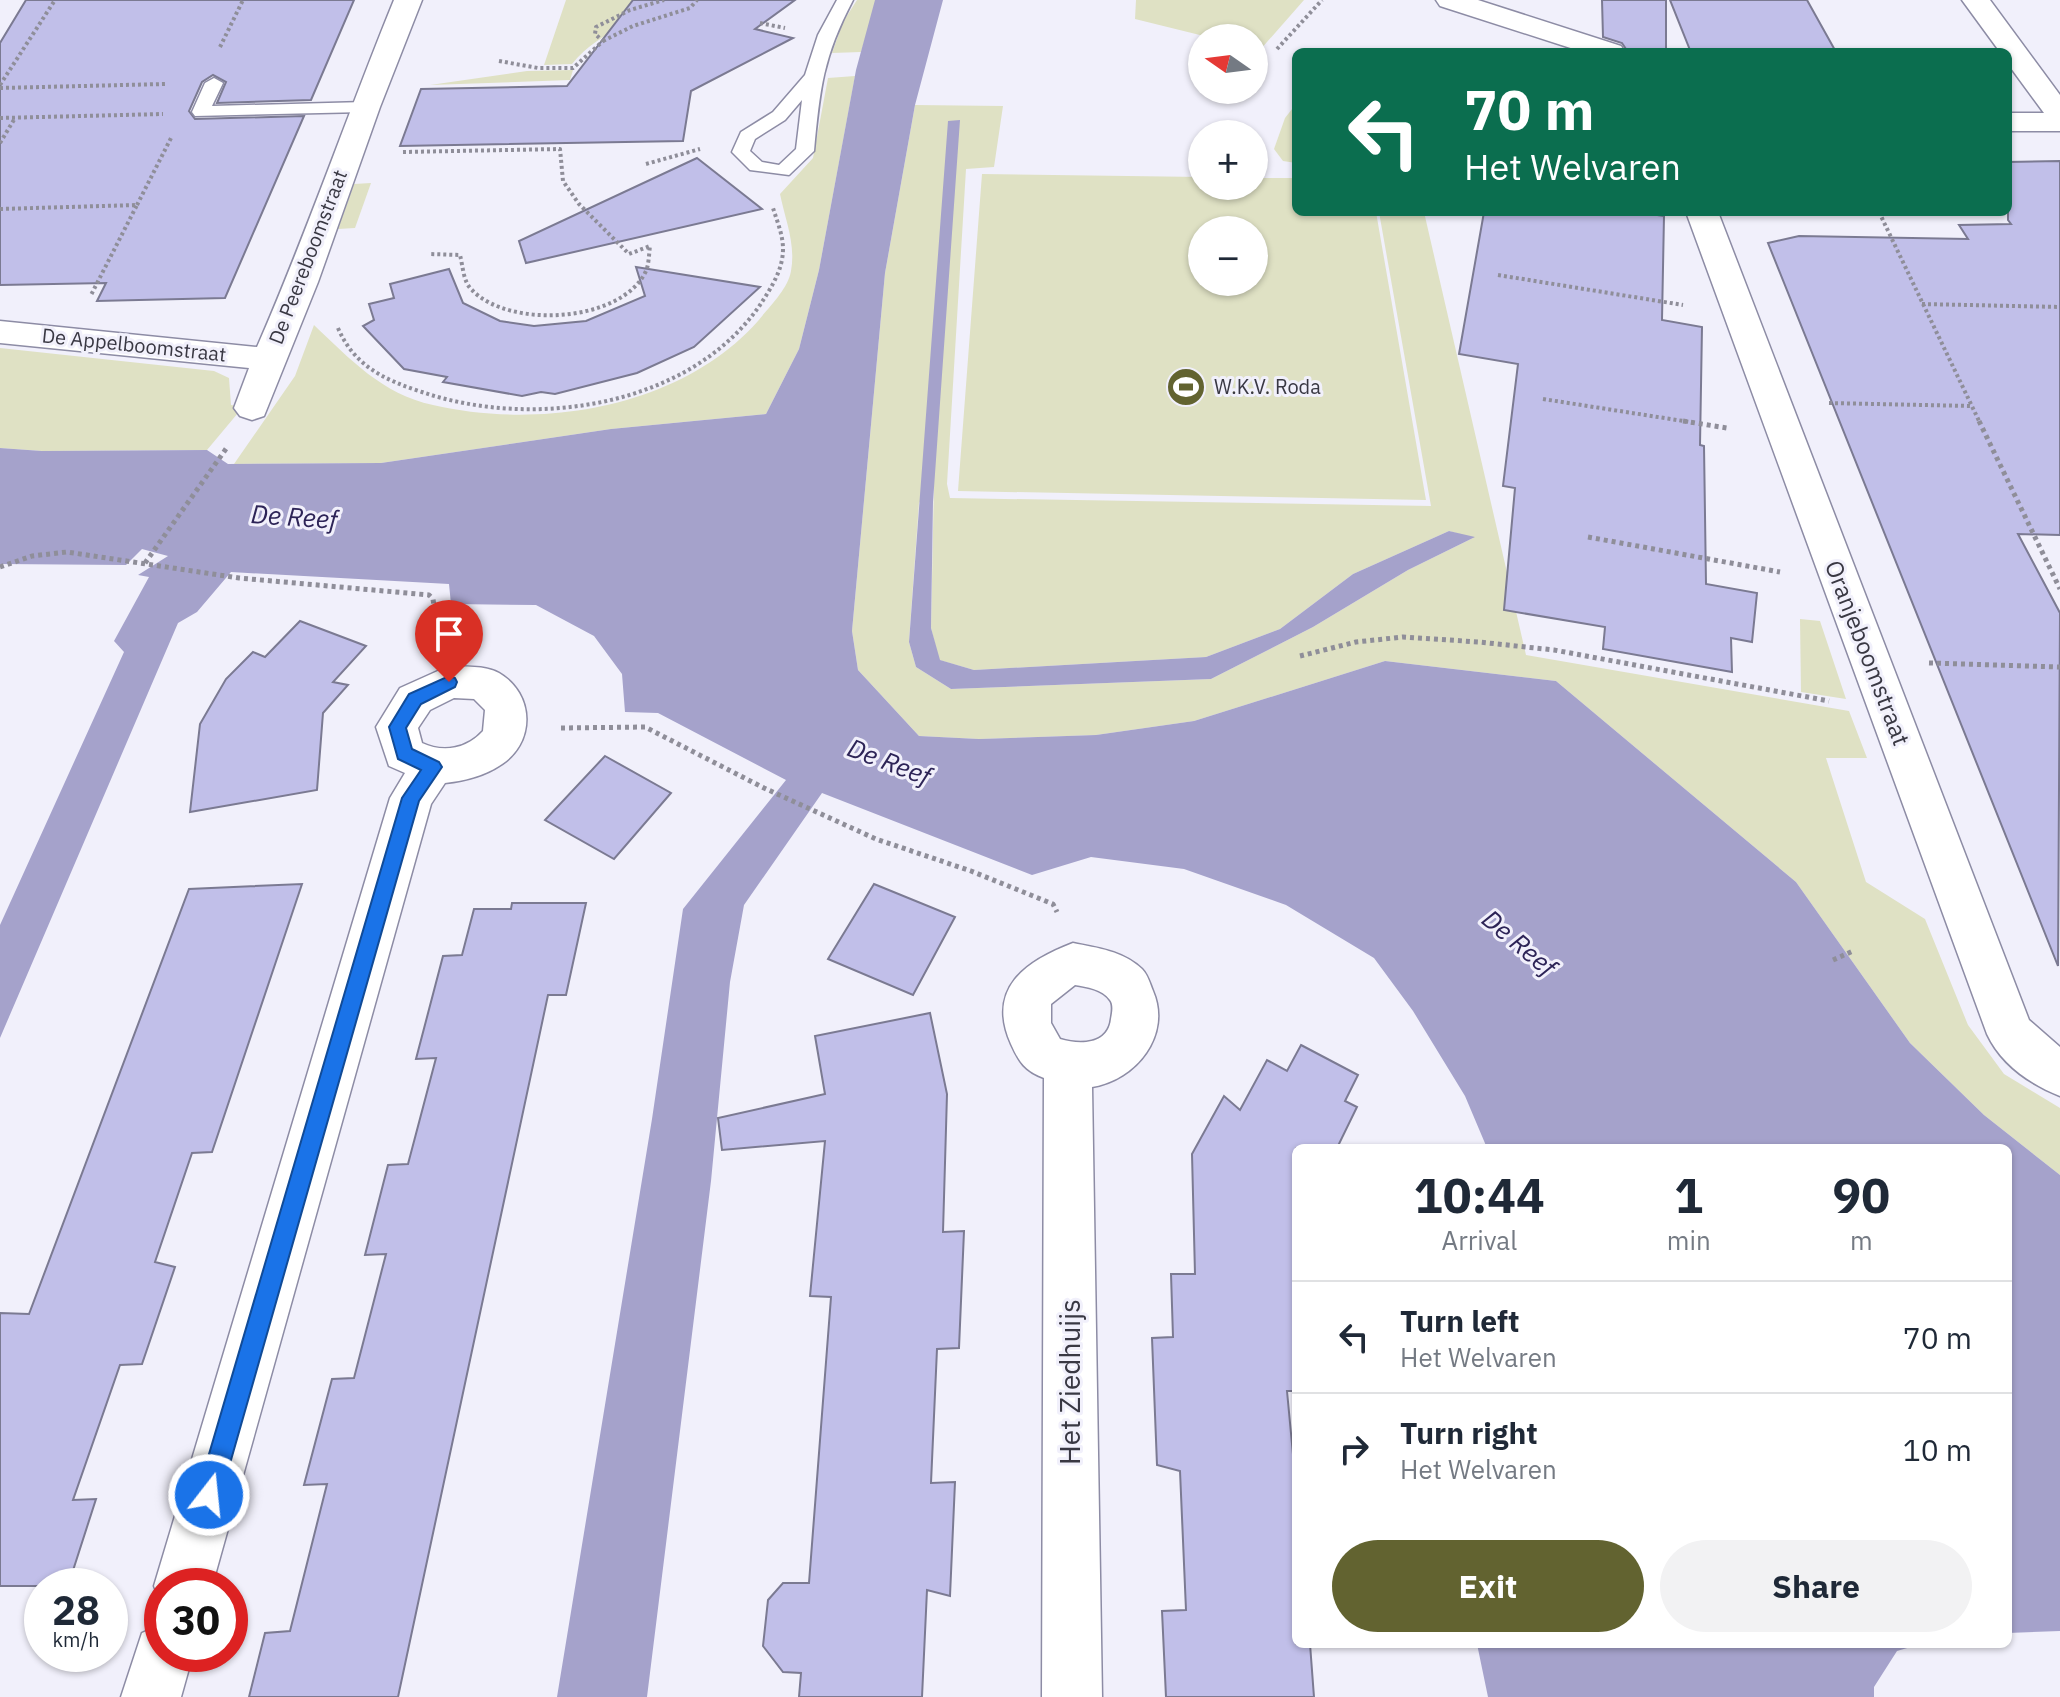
<!DOCTYPE html>
<html lang="en">
<head>
<meta charset="utf-8">
<style>
	body { margin:0; font-family:"IBM Plex Sans",sans-serif; background:#f2f2f3; color:#1f2937; height:100vh; display:flex; flex-direction:column; font-size:30px; white-space:nowrap }
	* { box-sizing:border-box; margin:0 }
	p { font-size:26px; color:#747a83 }
	.icon { flex:none; width:44px; height:44px; fill:none; stroke:currentColor; stroke-width:2; stroke-linecap:round; stroke-linejoin:round }
	.map { position:relative; flex:1; overflow:hidden }
	.details { position:absolute; left:1292px; top:1144px; width:720px; height:504px; display:flex; flex-direction:column; background:#fff; border-radius:12px; box-shadow:0 2px 6px #0004 }
	.details>* { flex:none }
	.hud { position:absolute; left:1292px; top:48px; width:720px; height:168px; border-radius:12px; box-shadow:0 2px 6px #0004; background:#0b6e4f; color:#fff; overflow:hidden }
	.needle { width:52px; rotate:284deg }
	.fabs { position:absolute; left:1188px; top:24px; display:grid; gap:16px }
	.fabs a { display:grid; place-items:center; width:80px; height:80px; border-radius:50%; background:#fff; box-shadow:0 2px 6px #0004; font-size:40px }
	.speed { position:absolute; left:24px; top:1568px; display:flex; gap:16px; font-size:40px; font-weight:700; text-align:center }
	.speed>* { display:grid; place-content:center; width:104px; height:104px; border-radius:50%; background:#fff; box-shadow:0 2px 6px #0004; line-height:1 }
	.speed small { font-size:20px; font-weight:400 }
	.speed .limit { border:12px solid #d22; background:#fff; color:#111 }
	.pin { position:absolute; display:grid; place-items:center; width:68px; height:68px; color:#fff; margin:-82px -34px; border-radius:50% 50% 50% 0; rotate:-45deg; box-shadow:0 0 8px #0007 }
	.pin .icon { rotate:45deg }
	.me { position:absolute; width:88px; margin:-44px; rotate:16deg; stroke-linejoin:round; filter:drop-shadow(0 0 6px #0008) }
	.turn { display:flex; align-items:center; gap:28px; height:168px; padding:0 40px; font-size:36px }
	.turn .icon { width:104px; height:104px; stroke-width:2.5 }
	.turn b { display:block; font-size:56px; line-height:68px }
	.eta { display:flex; justify-content:space-evenly; align-items:center; height:136px; text-align:center }
	.eta b { font-size:48px; font-weight:800; line-height:56px }
	.action { display:flex; gap:16px; margin-top:auto; padding:16px 40px }
	.action a { flex:1; height:92px; border-radius:48px; background:#626330; color:#fff; font-size:32px; font-weight:800; line-height:92px; text-align:center }
	.action a+a { background:#f2f2f3; color:#1f2937 }
	ul { padding:0; list-style:none }
	li { display:flex; align-items:center; gap:24px; height:112px; padding:0 40px; border-top:2px solid #e0e1e3 }
	li div { flex:1 }
	li b { display:block; font-size:30px }
	li em { font-style:normal }
	.map>svg:first-child { display:block }
	.green { fill:#dfe1c4; fill-rule:evenodd }
	.water { fill:#a5a2cb }
	.building { fill:#c1bfe9; stroke:#7b7a92; stroke-width:2 }
	.lines { fill:none; stroke-linecap:round; stroke-linejoin:round }
	.lane-casing { stroke:#8d8ca5; stroke-width:3 }
	.street-casing { stroke:#8d8ca5; stroke-width:3 }
	.path-far1 { stroke:#8f8e99; stroke-width:4; stroke-dasharray:3 3; stroke-linecap:butt }
	.path { stroke:#8f8e99; stroke-width:5; stroke-dasharray:4 4; stroke-linecap:butt }
	.lane { fill:#fff; fill-rule:evenodd }
	.street { fill:#fff; fill-rule:evenodd }
	.route { fill:#1a73e8; stroke:#114b97; stroke-width:2 }
	.labels { text-anchor:middle; stroke-width:6; stroke-linejoin:round; paint-order:stroke }
	.far-street-label { font-size:20px; fill:#393843; stroke:#f1f0fb }
	.far-poi-label { font-size:20px; fill:#393843; stroke:#f1f0fb; text-anchor:start }
	.street-label { font-size:24px; fill:#393843; stroke:#f1f0fb }
	.water-label { font-size:26px; font-style:italic; fill:#2d2457; stroke:#f1f0fb }
	.near-street-label { font-size:28px; fill:#393843; stroke:#f1f0fb }
</style>
</head>
<body>
<div class="map">
<svg width="2060" height="1697" viewBox="0 0 2060 1697">
	<rect width="100%" height="100%" fill="#f1f0fb"/>
	<g class="green">
		<path d="M566 0H692C651 15 601 28 572 64L544 65Z"/>
		<polygon points="857,0 877,0 861,52 832,53 843,22"/>
		<polygon points="1136,0 1304,0 1260,50 1254,48 1254,38 1212,38 1135,19"/>
		<polygon points="573,70 570,80 430,85 527,71"/>
		<path d="M855 76 819 270 799 349 766 414 611 429 381 463 234 464 295 376 314 325C350 359 382 394 433 405 541 430 681 408 758 321 769 307 788 289 791 271 796 244 785 219 780 194L813 158 828 78Z"/>
		<polygon points="1296,104 1296,163 1283,161 1274,149 1285,118"/>
		<path d="M915 105 1003 106 994 167 966 169 947 484 950 498 1431 506 1379 212H1424L1526 655 1849 711 1867 758H1826L1866 882 1925 919 1968 1025 2004 1074 2060 1108V1175L1984 1115 1910 1043 1796 882 1556 681 1385 661 1194 721 1096 735 979 739 919 736 858 670 852 631 885 273ZM934 483 931 628 939 660 974 670 1206 657 1280 629 1353 574 1449 531 1473 538 1408 570 1313 627 1211 679 951 689 916 667 909 642 919 503Z"/>
		<path d="M982 174 1202 177V186H1254V178H1296V212H1376L1426 500 958 491ZM1202 230H1254V282H1202Z"/>
		<polygon points="371,183 355,228 338,229 354,184"/>
		<polygon points="0,348 214,371 229,378 231,405 243,407 207,450 42,451 0,448"/>
		<polygon points="1800,619 1820,621 1846,699 1801,692"/>
	</g>
	<g class="water">
		<polygon points="875,0 943,0 915,105 885,273 852,631 858,670 919,736 979,739 1096,735 1194,721 1385,661 1556,681 1796,882 1910,1043 1984,1115 2060,1175 2060,1631 2008,1633 2008,1148 1487,1148 1465,1096 1413,1011 1374,958 1286,905 1184,869 1091,857 1032,875 822,793 744,905 730,982 711,1181 647,1697 557,1697 652,1119 683,909 786,780 658,713 625,712 622,674 594,636 536,605 451,604 449,584 231,572 197,612 178,623 0,1038 0,925 124,652 114,641 149,577 138,575 168,556 142,549 126,565 0,564 0,448 42,451 207,450 228,464 381,463 611,429 766,414 799,349 819,270 856,70"/>
		<polygon points="960,120 933,502 931,628 940,660 974,670 1206,657 1280,629 1353,574 1449,531 1475,537 1408,570 1313,627 1211,679 951,689 916,667 909,642 948,121"/>
		<polygon points="1477,1644 1921,1644 1897,1651 1874,1687 1874,1697 1488,1697"/>
	</g>
	<g class="building">
		<polygon points="26,0 354,0 311,100 217,103 226,82 213,75 202,82 189,111 195,119 304,116 225,298 97,301 106,283 0,285 0,43"/>
		<polygon points="633,0 795,0 755,29 793,38 691,91 683,141 400,146 421,89 567,86"/>
		<polygon points="1602,0 1666,0 1666,52 1628,52 1622,43 1603,37"/>
		<polygon points="1670,0 1807,0 1836,52 1690,50"/>
		<polygon points="697,158 762,209 526,263 519,241"/>
		<polygon points="2060,161 2060,535 2018,534 2060,613 2058,966 1768,243 1799,236 1968,239 1959,225 2011,224 2008,220 2008,162"/>
		<polygon points="1484,212 1637,212 1664,216 1662,320 1702,327 1700,445 1704,446 1706,584 1757,593 1752,642 1731,638 1732,672 1603,649 1605,627 1504,610 1515,488 1503,486 1518,364 1459,354"/>
		<polygon points="636,267 760,287 694,347 637,373 555,394 541,392 522,396 443,382 447,377 404,369 363,326 374,320 369,304 394,298 390,284 449,269 463,303 500,321 534,326 586,321 645,296"/>
		<polygon points="300,621 366,646 333,682 348,685 323,713 317,790 190,812 200,724 226,679 253,652 265,657"/>
		<polygon points="605,756 671,793 614,859 545,820"/>
		<polygon points="302,884 212,1152 192,1153 155,1262 175,1267 142,1364 120,1365 73,1500 96,1499 68,1586 0,1586 0,1313 29,1314 189,889"/>
		<polygon points="874,884 955,917 913,995 828,959"/>
		<polygon points="512,903 586,903 566,995 548,995 398,1697 249,1697 265,1633 290,1631 327,1484 304,1485 332,1379 354,1378 386,1254 365,1255 388,1165 408,1164 436,1058 416,1059 443,956 462,955 474,909 511,909"/>
		<polygon points="930,1013 947,1094 943,1232 964,1231 959,1348 937,1349 931,1483 955,1482 950,1596 927,1590 922,1697 799,1697 801,1673 783,1672 763,1646 768,1600 783,1583 809,1583 831,1297 810,1296 825,1141 722,1150 718,1118 825,1094 815,1036"/>
		<polygon points="1301,1045 1358,1075 1345,1101 1357,1107 1337,1148 1296,1148 1296,1391 1287,1391 1296,1486 1296,1644 1310,1644 1314,1697 1166,1697 1162,1611 1186,1610 1180,1471 1157,1465 1152,1338 1173,1337 1171,1274 1195,1274 1192,1154 1224,1096 1240,1110 1267,1060 1287,1071"/>
	</g>
	<g class="lines">
		<defs>
			<g id="lane">
				<path d="M837 0H853C823 57 820 88 814 151L789 175 750 170 732 152 741 132 773 112 805 75 818 35ZM802 100 796 149 779 165 762 162 750 151 755 139 785 120Z"/>
				<polygon points="214,78 223,83 212,106 365,102 374,107 365,112 195,116 192,112 205,83"/>
			</g>
			<g id="street">
				<path d="M394 0H422L380 107 318 282 264 416 252 420 240 416 234 408 249 368 0 343V321L257 347C307 233 347 115 394 0Z"/>
				<polygon points="1436,0 1478,0 1621,46 1625,52 1583,52 1440,6"/>
				<polygon points="1962,0 1990,0 2060,95 2060,131 2008,131 2008,113 2044,113 2008,64 2008,52 2000,52"/>
				<path d="M1686 212H1718L2029 1020 2060 1047V1096C2030 1084 2001 1064 1987 1034Z"/>
				<path d="M449 666C464 667 485 665 499 673 535 694 536 744 499 766 484 776 463 781 445 783L431 804 212 1586H162V1606L154 1586 390 798 405 773 389 766 376 727 400 688ZM454 698 474 699 485 710 483 731C467 749 443 753 422 743L418 728 430 710Z"/>
				<path d="M1073 943C1098 948 1123 951 1142 969 1148 975 1150 984 1153 991 1172 1035 1136 1080 1092 1087L1102 1697H1042L1044 1078C1025 1071 1019 1062 1011 1044 986 988 1026 961 1073 943ZM1075 985C1087 987 1102 989 1110 1000 1114 1005 1112 1013 1111 1019 1108 1045 1080 1045 1060 1039L1051 1023V1004Z"/>
				<polygon points="162,1624 162,1654 193,1654 181,1697 121,1697 142,1633"/>
			</g>
		</defs>
		<use href="#lane" class="lane-casing"/>
		<use href="#street" class="street-casing"/>
		<g class="path-far1">
			<polyline points="760,23 785,28"/>
			<polyline points="603,41 633,26 690,8 697,0"/>
			<polyline points="220,47 243,0"/>
			<polyline points="1277,49 1322,0"/>
			<polyline points="499,61 538,68 573,68 603,41 595,34 596,27 630,10 664,0"/>
			<polyline points="0,85 55,0"/>
			<polyline points="0,88 165,84"/>
			<polyline points="0,118 163,114"/>
			<polyline points="0,143 15,118"/>
			<path d="M403 152 560 149 563 181 579 204 629 254 650 246C649 253 649 264 646 271 622 323 509 329 472 290 463 282 463 266 460 255L429 254"/>
			<polyline points="646,164 700,149"/>
			<polyline points="137,205 171,138"/>
			<polyline points="0,209 137,205 91,295"/>
			<polyline points="1879,212 1980,423"/>
			<polyline points="1498,275 1683,305"/>
			<polyline points="1922,304 2060,307"/>
			<path d="M338 328C354 366 385 380 422 392 533 430 690 407 760 305 771 288 783 270 783 249 783 235 777 221 773 208"/>
			<polyline points="1543,399 1696,423"/>
			<polyline points="1829,403 1972,406"/>
		</g>
		<g class="path">
			<polyline points="1683,421 1727,428"/>
			<polyline points="1979,421 2060,589"/>
			<polyline points="1588,537 1780,572"/>
			<polyline points="145,563 228,446"/>
			<polyline points="0,567 32,556 67,552 239,578 429,595 433,599 438,634"/>
			<polyline points="1300,656 1356,642 1403,637 1479,642 1554,650 1829,701"/>
			<polyline points="1929,663 2060,667"/>
			<polyline points="561,728 645,727 764,788 876,839 971,871 1053,904 1057,912"/>
			<polyline points="1833,960 1853,951"/>
		</g>
		<use href="#lane" class="lane"/>
		<use href="#street" class="street"/>
	</g>
	<polygon class="route" points="449,676 455,678 457,682 455,687 421,704 406,728 412,749 439,762 442,767 419,801 221,1495 217,1504 209,1507 201,1504 197,1495 402,798 421,770 398,759 389,727 409,694"/>
	<defs>
		<symbol id="stadium-disc" viewBox="-11 -11 22 22"><circle r="9.5" fill="#626330" stroke="#f1f0fb"/><path d="M0-5a6.5 5 0 1 0 0 10a6.5 5 0 1 0 0-10ZM-3.5-1.8h7v3.6h-7Z" fill="#fff"/></symbol>
	</defs>
	<g fill-rule="evenodd">
		<use href="#stadium-disc" x="1164" y="365" width="44" height="44"/>
	</g>
	<g class="labels">
		<g class="far-street-label">
			<text transform="translate(308 257) rotate(-69)" y="7">De Peereboomstraat</text>
			<text transform="translate(134 345) rotate(6)" y="7">De Appelboomstraat</text>
		</g>
		<g class="far-poi-label">
			<text x="1214" y="394">W.K.V. Roda</text>
		</g>
		<g class="street-label">
			<text transform="translate(1867 653) rotate(69)" y="8">Oranjeboomstraat</text>
		</g>
		<g class="water-label">
			<text transform="translate(294 517) rotate(4)" y="9">De Reef</text>
			<text transform="translate(889 762) rotate(21)" y="9">De Reef</text>
			<text transform="translate(1519 943) rotate(40)" y="9">De Reef</text>
		</g>
		<g class="near-street-label">
			<text transform="translate(1070 1382) rotate(-90)" y="10">Het Ziedhuijs</text>
		</g>
	</g>
</svg>
<div class="fabs">
<a><svg class="needle" viewBox="-14 -14 28 28"><path d="M0-13l5 13h-10z" fill="#e53935"/><path d="M0 13l5-13h-10z" fill="#747a83"/></svg></a>
<a>+</a>
<a>−</a>
</div>
<div class="speed"><div>28<small>km/h</small></div><div class="limit">30</div></div>
<div class="pin" style="left:449px;top:682px;background:#d93025"><svg class="icon" aria-label="arrive" viewBox="0 0 24 24"><path d="M6 21V4h12l-3 4 3 4H6"/></svg></div>
<svg class="me" style="left:209px;top:1495px" viewBox="-20 -20 40 40"><circle r="17" fill="#1a73e8" stroke="#fff" stroke-width="3"/><path d="M0-11L8 9 0 5-8 9z" fill="#fff"/></svg>
<div class="hud">
<div class="turn"><svg class="icon" aria-label="left" viewBox="0 0 24 24"><path d="M17 20v-9H6M10 6l-5 5 5 5"/></svg><div><b>70 m</b>Het Welvaren</div></div>
</div>
<section class="details">
<div class="eta">
<div><b>10:44</b><p>Arrival</p></div>
<div><b>1</b><p>min</p></div>
<div><b>90</b><p>m</p></div>
</div>
<ul>
<li><svg class="icon" aria-label="left" viewBox="0 0 24 24"><path d="M17 20v-9H6M10 6l-5 5 5 5"/></svg><div><b>Turn left</b><p>Het Welvaren</p></div><em>70 m</em></li>
<li><svg class="icon" aria-label="right" viewBox="0 0 24 24"><path d="M7 20v-9h11M14 6l5 5-5 5"/></svg><div><b>Turn right</b><p>Het Welvaren</p></div><em>10 m</em></li>
</ul>
<div class="action"><a>Exit</a><a>Share</a></div>
</section>
</div>
</body>
</html>
